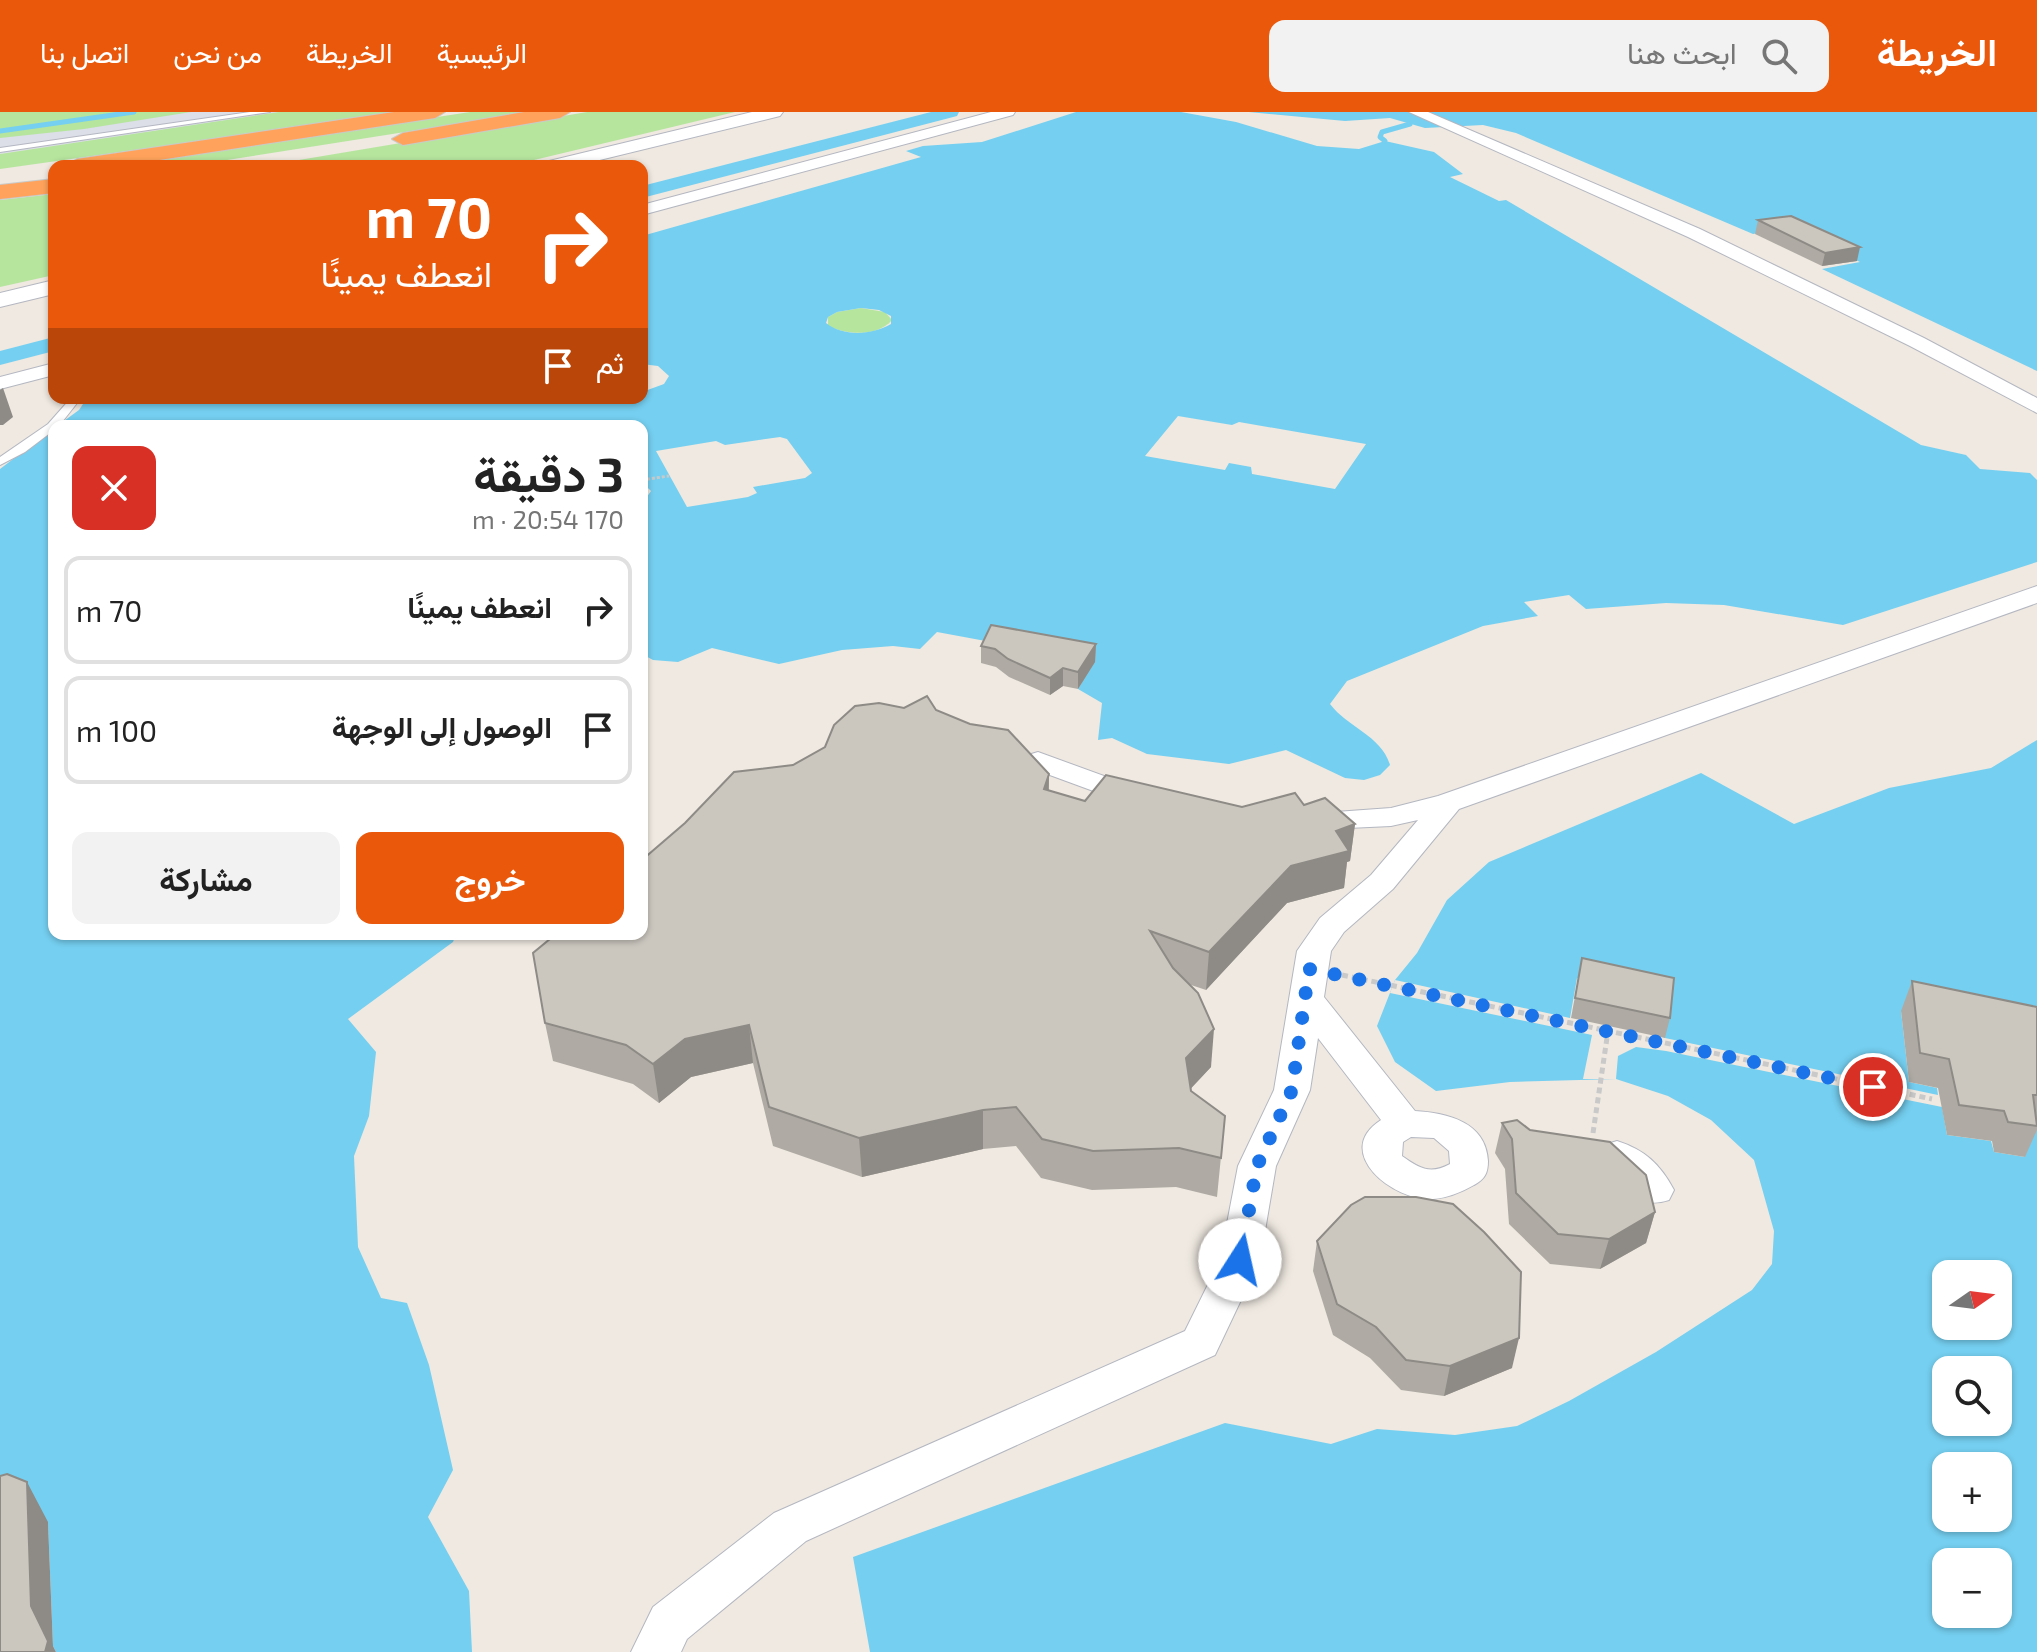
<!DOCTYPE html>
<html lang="ar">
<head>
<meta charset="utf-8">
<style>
	body { margin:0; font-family:"Exo 2",Vazirmatn,sans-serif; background:#f2f2f2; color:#222; direction:rtl; height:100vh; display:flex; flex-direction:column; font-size:30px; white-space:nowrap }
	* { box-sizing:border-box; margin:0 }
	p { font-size:26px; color:#767676 }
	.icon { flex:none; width:44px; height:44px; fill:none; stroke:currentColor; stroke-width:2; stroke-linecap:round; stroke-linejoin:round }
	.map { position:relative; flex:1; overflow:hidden; direction:ltr }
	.sheet { position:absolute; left:48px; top:308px; width:600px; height:520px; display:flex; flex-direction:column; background:#fff; border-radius:16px; box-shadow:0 2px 6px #0004; direction:rtl }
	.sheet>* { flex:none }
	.guide { position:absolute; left:48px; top:48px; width:600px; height:244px; border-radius:16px; box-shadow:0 2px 6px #0004; direction:rtl; background:#ea580c; color:#fff; overflow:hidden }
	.needle { width:52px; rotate:76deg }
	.fabs { position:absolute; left:1932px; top:1148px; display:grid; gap:16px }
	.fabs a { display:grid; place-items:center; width:80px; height:80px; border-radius:16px; background:#fff; box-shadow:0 2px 6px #0004; font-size:40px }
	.pin { position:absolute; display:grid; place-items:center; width:68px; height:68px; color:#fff; margin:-34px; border:4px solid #fff; border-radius:50%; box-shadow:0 2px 8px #0007 }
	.me { position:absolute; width:88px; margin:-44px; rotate:10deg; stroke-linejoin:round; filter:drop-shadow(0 0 6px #0008) }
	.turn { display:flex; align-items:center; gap:28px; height:168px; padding:0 24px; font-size:36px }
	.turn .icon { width:104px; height:104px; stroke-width:2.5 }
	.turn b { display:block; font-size:56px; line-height:68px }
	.then { display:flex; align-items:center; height:76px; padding:0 24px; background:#0003; gap:16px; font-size:30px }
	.round { display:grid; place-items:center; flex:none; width:84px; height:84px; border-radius:16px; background:#f2f2f2 }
	.head { display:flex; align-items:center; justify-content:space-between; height:136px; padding:0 24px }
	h1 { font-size:48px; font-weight:700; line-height:60px }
	.action { display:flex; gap:16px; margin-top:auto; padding:16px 24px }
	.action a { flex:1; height:92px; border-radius:16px; background:#ea580c; color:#fff; font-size:32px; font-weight:700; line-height:92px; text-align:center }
	.action a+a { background:#f2f2f2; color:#222 }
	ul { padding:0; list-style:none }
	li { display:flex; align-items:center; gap:24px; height:108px; margin:0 16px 12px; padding:0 8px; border:4px solid #e0e0e0; border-radius:16px }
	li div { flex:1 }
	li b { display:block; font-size:30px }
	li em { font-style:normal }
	header { display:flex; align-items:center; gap:48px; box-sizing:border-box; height:112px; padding:0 40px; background:#ea580c; color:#fff }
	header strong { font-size:38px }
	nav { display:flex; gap:44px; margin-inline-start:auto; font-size:28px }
	.search { width:560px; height:72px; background:#f2f2f2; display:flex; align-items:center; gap:20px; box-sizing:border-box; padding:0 28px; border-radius:16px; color:#767676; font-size:30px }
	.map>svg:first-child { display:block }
	.airport { fill:#dcdee8 }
	.green { fill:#b6e59e }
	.water { fill:#75cff0; fill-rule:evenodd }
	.pier { fill:#efe9e1 }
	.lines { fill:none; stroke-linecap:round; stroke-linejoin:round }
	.stream { stroke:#75cff0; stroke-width:5 }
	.canal { fill:#75cff0; fill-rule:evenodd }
	.service-casing { stroke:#b4b7c1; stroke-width:2 }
	.minor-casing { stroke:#b4b7c1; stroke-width:2 }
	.tertiary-casing { stroke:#b4b7c1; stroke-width:2 }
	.motorway-casing { stroke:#c9c9c9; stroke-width:2 }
	.path-far1 { stroke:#c9c9c9; stroke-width:3; stroke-dasharray:3 2; stroke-linecap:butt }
	.path { stroke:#c9c9c9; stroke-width:5; stroke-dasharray:6 4; stroke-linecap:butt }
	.service { fill:#fff; fill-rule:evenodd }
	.minor { fill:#fff; fill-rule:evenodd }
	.tertiary { fill:#fff; fill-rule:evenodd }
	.motorway { fill:#ffa35c; fill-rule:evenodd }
	.wall { fill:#afaba4 }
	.shaded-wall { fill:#8e8b86 }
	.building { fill:#cbc7bf; stroke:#8e8b86; stroke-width:2 }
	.route { stroke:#1a73e8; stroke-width:14; stroke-dasharray:0 25.2 }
</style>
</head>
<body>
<header>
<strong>الخريطة</strong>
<div class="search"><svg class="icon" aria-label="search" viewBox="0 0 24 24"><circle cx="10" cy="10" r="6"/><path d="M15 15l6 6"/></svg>ابحث هنا</div>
<nav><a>الرئيسية</a><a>الخريطة</a><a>من نحن</a><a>اتصل بنا</a></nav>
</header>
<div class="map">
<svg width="2037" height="1540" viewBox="0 0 2037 1540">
	<rect width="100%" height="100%" fill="#efe9e1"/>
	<polygon class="airport" points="0,0 291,0 0,42"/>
	<g class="green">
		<polygon points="0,0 191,0 84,17 0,26"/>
		<polygon points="279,0 404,0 0,57 0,42"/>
		<polygon points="470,0 532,0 189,54 116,54"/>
		<polygon points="587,0 735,0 509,54 263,54"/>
		<polygon points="54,82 54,163 0,175 0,88"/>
		<path d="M861 196 885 200 892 208C878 225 847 223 828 214V205L837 200Z"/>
	</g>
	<g class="water">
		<path d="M1076 0H1181L1236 10 1317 34 1359 37 1385 29 1434 40 1463 62 1450 65 1499 89 1506 88 1921 333 1966 343 1980 357 2030 361 2037 368V450L1843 513 1724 493 1666 491 1586 497 1569 483 1524 490 1538 504 1483 514 1347 569 1330 592C1347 615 1382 624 1390 653L1380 663 1364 668 1345 666 1286 638 1229 652 1147 642 1112 626 1098 628 1102 591 1078 577 1094 549 937 520 920 537 893 534 842 538 779 552 712 536 678 550 653 548 642 542V392L651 379 642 370V314H57L79 298 87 286H642V280L664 272 669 264 658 254 642 252V124L921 45 906 39 923 34 982 30ZM861 196 879 198 891 204V212C872 223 844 225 826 211L828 205 837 200ZM1178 304 1232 313 1239 310 1366 332 1335 377 1252 362 1251 355 1229 351 1225 358 1145 344ZM780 325 787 327 812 361 805 366 753 375 757 381 748 385 687 395 656 339 716 329 725 333Z"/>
		<polygon points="1249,0 2037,0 2037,259 1822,157 1860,150 1788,117 1753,122 1516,21 1483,13 1425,16 1390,6 1345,9"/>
		<polygon points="54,316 54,822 456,822 453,830 348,907 376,940 369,1004 354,1044 358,1135 381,1186 407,1191 429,1253 453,1358 428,1405 469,1479 472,1540 56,1540 53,1534 48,1410 0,1408 0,357"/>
		<path d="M2037 628V1540H870L853 1445 1225 1311 1331 1332 1377 1317 1455 1323 1517 1314 1569 1289 1656 1240 1752 1178 1772 1152 1774 1119 1754 1048 1711 1008 1668 984 1616 967 1510 970 1436 979 1395 950 1377 914 1395 868 1417 841 1447 788 1489 750 1701 661 1794 712 1889 676 1991 656ZM1946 1162H1998V1214H1946ZM1946 1258H1998V1310H1946ZM1946 1354H1998V1406H1946ZM1946 1450H1998V1502H1946Z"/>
	</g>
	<polygon class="pier" points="1577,866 1665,926 1938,983 1937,976 1909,970 1901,899 2020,1013 2025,1045 1994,1040 1991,1029 1947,1023 1942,995 1666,939 1636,935 1618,944 1616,967 1583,967 1592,923 1390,881 1395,868 1570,906"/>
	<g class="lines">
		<g class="stream">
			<polyline points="0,19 134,0"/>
			<polyline points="1385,29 1380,25 1382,20 1410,12"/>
		</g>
		<g class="canal">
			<polygon points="931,0 959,0 957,4 642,86 642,74"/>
			<polygon points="54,225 54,239 0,253 0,239"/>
		</g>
		<defs>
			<g id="service">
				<polygon points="250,0 270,0 0,40 0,36"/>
				<polygon points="71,286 81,286 59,314 54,314 54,318 25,340 0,353 0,345 48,312"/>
			</g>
			<g id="minor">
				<polygon points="991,0 1015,0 1013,3 642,103 642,93"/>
				<polygon points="1409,0 1428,0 1700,117 1924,226 2037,286 2037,301 1910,234 1688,125"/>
				<polygon points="54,251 54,263 0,277 0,265"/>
				<path d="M2037 474V491L1459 697 1393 777 1344 820 1331 839 1324 885 1415 999C1448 1001 1486 1010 1488 1049 1488 1061 1485 1067 1474 1073 1462 1080 1447 1086 1433 1087 1394 1090 1331 1040 1381 1008L1318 926 1310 978 1276 1054 1260 1148 1215 1243 806 1429 687 1527 681 1540H631L653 1495 774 1401 1185 1219 1220 1148 1238 1054 1274 978 1297 839 1320 806 1371 763 1418 708 1391 714 1305 718 1294 715 1290 709 1294 703 1391 696 1438 684ZM1411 1025 1434 1026 1449 1039 1450 1052C1430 1063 1419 1056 1402 1044L1403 1030Z"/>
				<polygon points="1038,640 1148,680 1152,686 1148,692 1137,695 1028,655 1023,649 1028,643"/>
				<path d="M1617 1029C1645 1038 1660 1052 1674 1078L1669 1088C1637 1098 1636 1078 1617 1059 1609 1053 1604 1053 1598 1043L1604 1033Z"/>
			</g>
			<g id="tertiary">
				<polygon points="752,0 783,0 780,4 575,54 543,54 545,50"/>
				<polygon points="54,168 54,182 0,195 0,181"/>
			</g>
			<g id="motorway">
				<polygon points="394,0 445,0 435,6 120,54 66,54 77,47"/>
				<polygon points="524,0 570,0 560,6 403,33 392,27 403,21"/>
				<polygon points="54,67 54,81 0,87 0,73"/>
			</g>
		</defs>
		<use href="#service" class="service-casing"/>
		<use href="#minor" class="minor-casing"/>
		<use href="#tertiary" class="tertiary-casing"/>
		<use href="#motorway" class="motorway-casing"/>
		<polyline class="path-far1" points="642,368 669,364"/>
		<g class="path">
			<polyline points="1342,863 1932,987"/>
			<polyline points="1593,1021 1608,919"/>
		</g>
		<use href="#service" class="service"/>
		<use href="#minor" class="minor"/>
		<use href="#tertiary" class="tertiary"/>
		<use href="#motorway" class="motorway"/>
	</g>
	<g class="wall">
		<polygon points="1758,108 1857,149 1822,154 1755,122"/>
		<polygon points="1096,532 1095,550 1078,577 1063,574 1050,583 1009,565 996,555 981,551 981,534"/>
		<polygon points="904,596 936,598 1049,662 1049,678 1085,689 1242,695 1304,693 1355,712 1350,749 1347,750 1344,776 1287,791 1206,878 1188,872 1211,955 1190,977 1191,979 1225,1004 1217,1085 1176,1075 1092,1078 1041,1066 1016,1034 983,1037 862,1065 773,1034 753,951 691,965 659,991 633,972 553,949 545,911 793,653"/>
		<polygon points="1582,846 1670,906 1665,926 1571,906"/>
		<polygon points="1912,869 2037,895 2037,1018 2025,1045 1994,1040 1992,1029 1947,1023 1938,976 1909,970 1901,899"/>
		<polygon points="1502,1011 1530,1018 1655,1100 1646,1131 1600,1157 1550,1152 1509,1112 1505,1057 1495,1041"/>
		<polygon points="1317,1129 1512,1256 1444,1284 1401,1278 1370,1246 1333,1223 1313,1159"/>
	</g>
	<g class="shaded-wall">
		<polygon points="1860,135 1857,149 1822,154 1825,141"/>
		<polygon points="3,276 13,305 3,313 0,313 0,278"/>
		<polygon points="1096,532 1095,550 1078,577 1078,560"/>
		<polygon points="1063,556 1063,574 1050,583 1050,566"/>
		<polygon points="1049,662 1048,698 1044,677"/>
		<polygon points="1355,712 1350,749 1347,750 1344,776 1287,791 1206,878 1209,840 1291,754 1336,719"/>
		<polygon points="749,913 753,951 691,965 659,991 653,952 685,927"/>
		<polygon points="1214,917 1211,955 1183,985 1186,946"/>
		<polygon points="983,998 983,1037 862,1065 859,1026"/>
		<polygon points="1655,1100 1646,1131 1600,1157 1609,1127"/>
		<polygon points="1519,1226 1512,1256 1444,1284 1450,1254"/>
		<polygon points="27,1370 48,1410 53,1534 56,1540 45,1540 31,1494"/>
	</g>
	<g class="building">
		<polygon points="1791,104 1860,135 1825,141 1758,108"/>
		<polygon points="991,513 1096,532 1078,560 1063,556 1050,566 1008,547 995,537 981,534"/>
		<polygon points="927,584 936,598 970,612 1008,618 1049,662 1044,677 1085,689 1106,663 1242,695 1295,681 1304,693 1325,686 1355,712 1336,719 1349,739 1291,754 1209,840 1150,819 1173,856 1198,881 1214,917 1186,946 1191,979 1225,1004 1221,1046 1179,1036 1093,1039 1042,1027 1016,995 983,998 859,1026 769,995 749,913 685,927 653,952 626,933 545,911 533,841 556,822 642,822 642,748 685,711 734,660 793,653 825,635 834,613 855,594 879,591 904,596"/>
		<polygon points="1582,846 1674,866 1670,906 1575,886"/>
		<polygon points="1912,869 2037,895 2037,983 2033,983 2037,1014 2008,1010 2004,999 1959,993 1949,947 1920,941"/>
		<polygon points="1517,1008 1530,1018 1610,1030 1646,1063 1655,1100 1609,1127 1558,1122 1516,1081 1512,1027 1502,1011"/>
		<polygon points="1365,1085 1416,1085 1453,1092 1484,1120 1521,1160 1519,1226 1450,1254 1406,1248 1376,1215 1337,1192 1317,1129 1351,1093"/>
		<polygon points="7,1362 27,1370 31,1494 48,1529 45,1540 0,1540 0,1364"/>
	</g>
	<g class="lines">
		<polyline class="route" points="1240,1148 1257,1054 1292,978 1309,857 1873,975"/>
	</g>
</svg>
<div class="fabs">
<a><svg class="needle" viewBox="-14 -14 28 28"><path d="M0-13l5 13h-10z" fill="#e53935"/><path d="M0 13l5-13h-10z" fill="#767676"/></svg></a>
<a><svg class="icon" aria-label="search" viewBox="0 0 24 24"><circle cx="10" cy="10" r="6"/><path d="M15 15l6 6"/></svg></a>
<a>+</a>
<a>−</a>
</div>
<div class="pin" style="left:1873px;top:975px;background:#d93025"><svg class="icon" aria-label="arrive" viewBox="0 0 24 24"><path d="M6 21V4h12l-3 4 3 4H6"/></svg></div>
<svg class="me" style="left:1240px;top:1148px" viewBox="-20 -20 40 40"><circle r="19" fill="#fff"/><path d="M0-13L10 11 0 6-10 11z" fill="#1a73e8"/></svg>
<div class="guide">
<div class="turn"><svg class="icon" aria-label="right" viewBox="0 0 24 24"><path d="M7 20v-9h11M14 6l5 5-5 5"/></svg><div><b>70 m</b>انعطف يمينًا</div></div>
<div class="then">ثم<svg class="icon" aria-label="arrive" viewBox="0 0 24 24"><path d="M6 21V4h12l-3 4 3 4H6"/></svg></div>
</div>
<section class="sheet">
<div class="head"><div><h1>3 دقيقة</h1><p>170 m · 20:54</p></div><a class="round" style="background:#d93025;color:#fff"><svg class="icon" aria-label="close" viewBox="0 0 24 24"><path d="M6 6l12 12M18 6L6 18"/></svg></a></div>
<ul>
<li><svg class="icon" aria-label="right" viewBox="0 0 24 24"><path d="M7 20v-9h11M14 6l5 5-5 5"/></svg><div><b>انعطف يمينًا</b></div><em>70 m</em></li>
<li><svg class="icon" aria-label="arrive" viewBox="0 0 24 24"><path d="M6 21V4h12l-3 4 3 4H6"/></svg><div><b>الوصول إلى الوجهة</b></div><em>100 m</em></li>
</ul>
<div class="action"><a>خروج</a><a>مشاركة</a></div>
</section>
</div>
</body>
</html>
